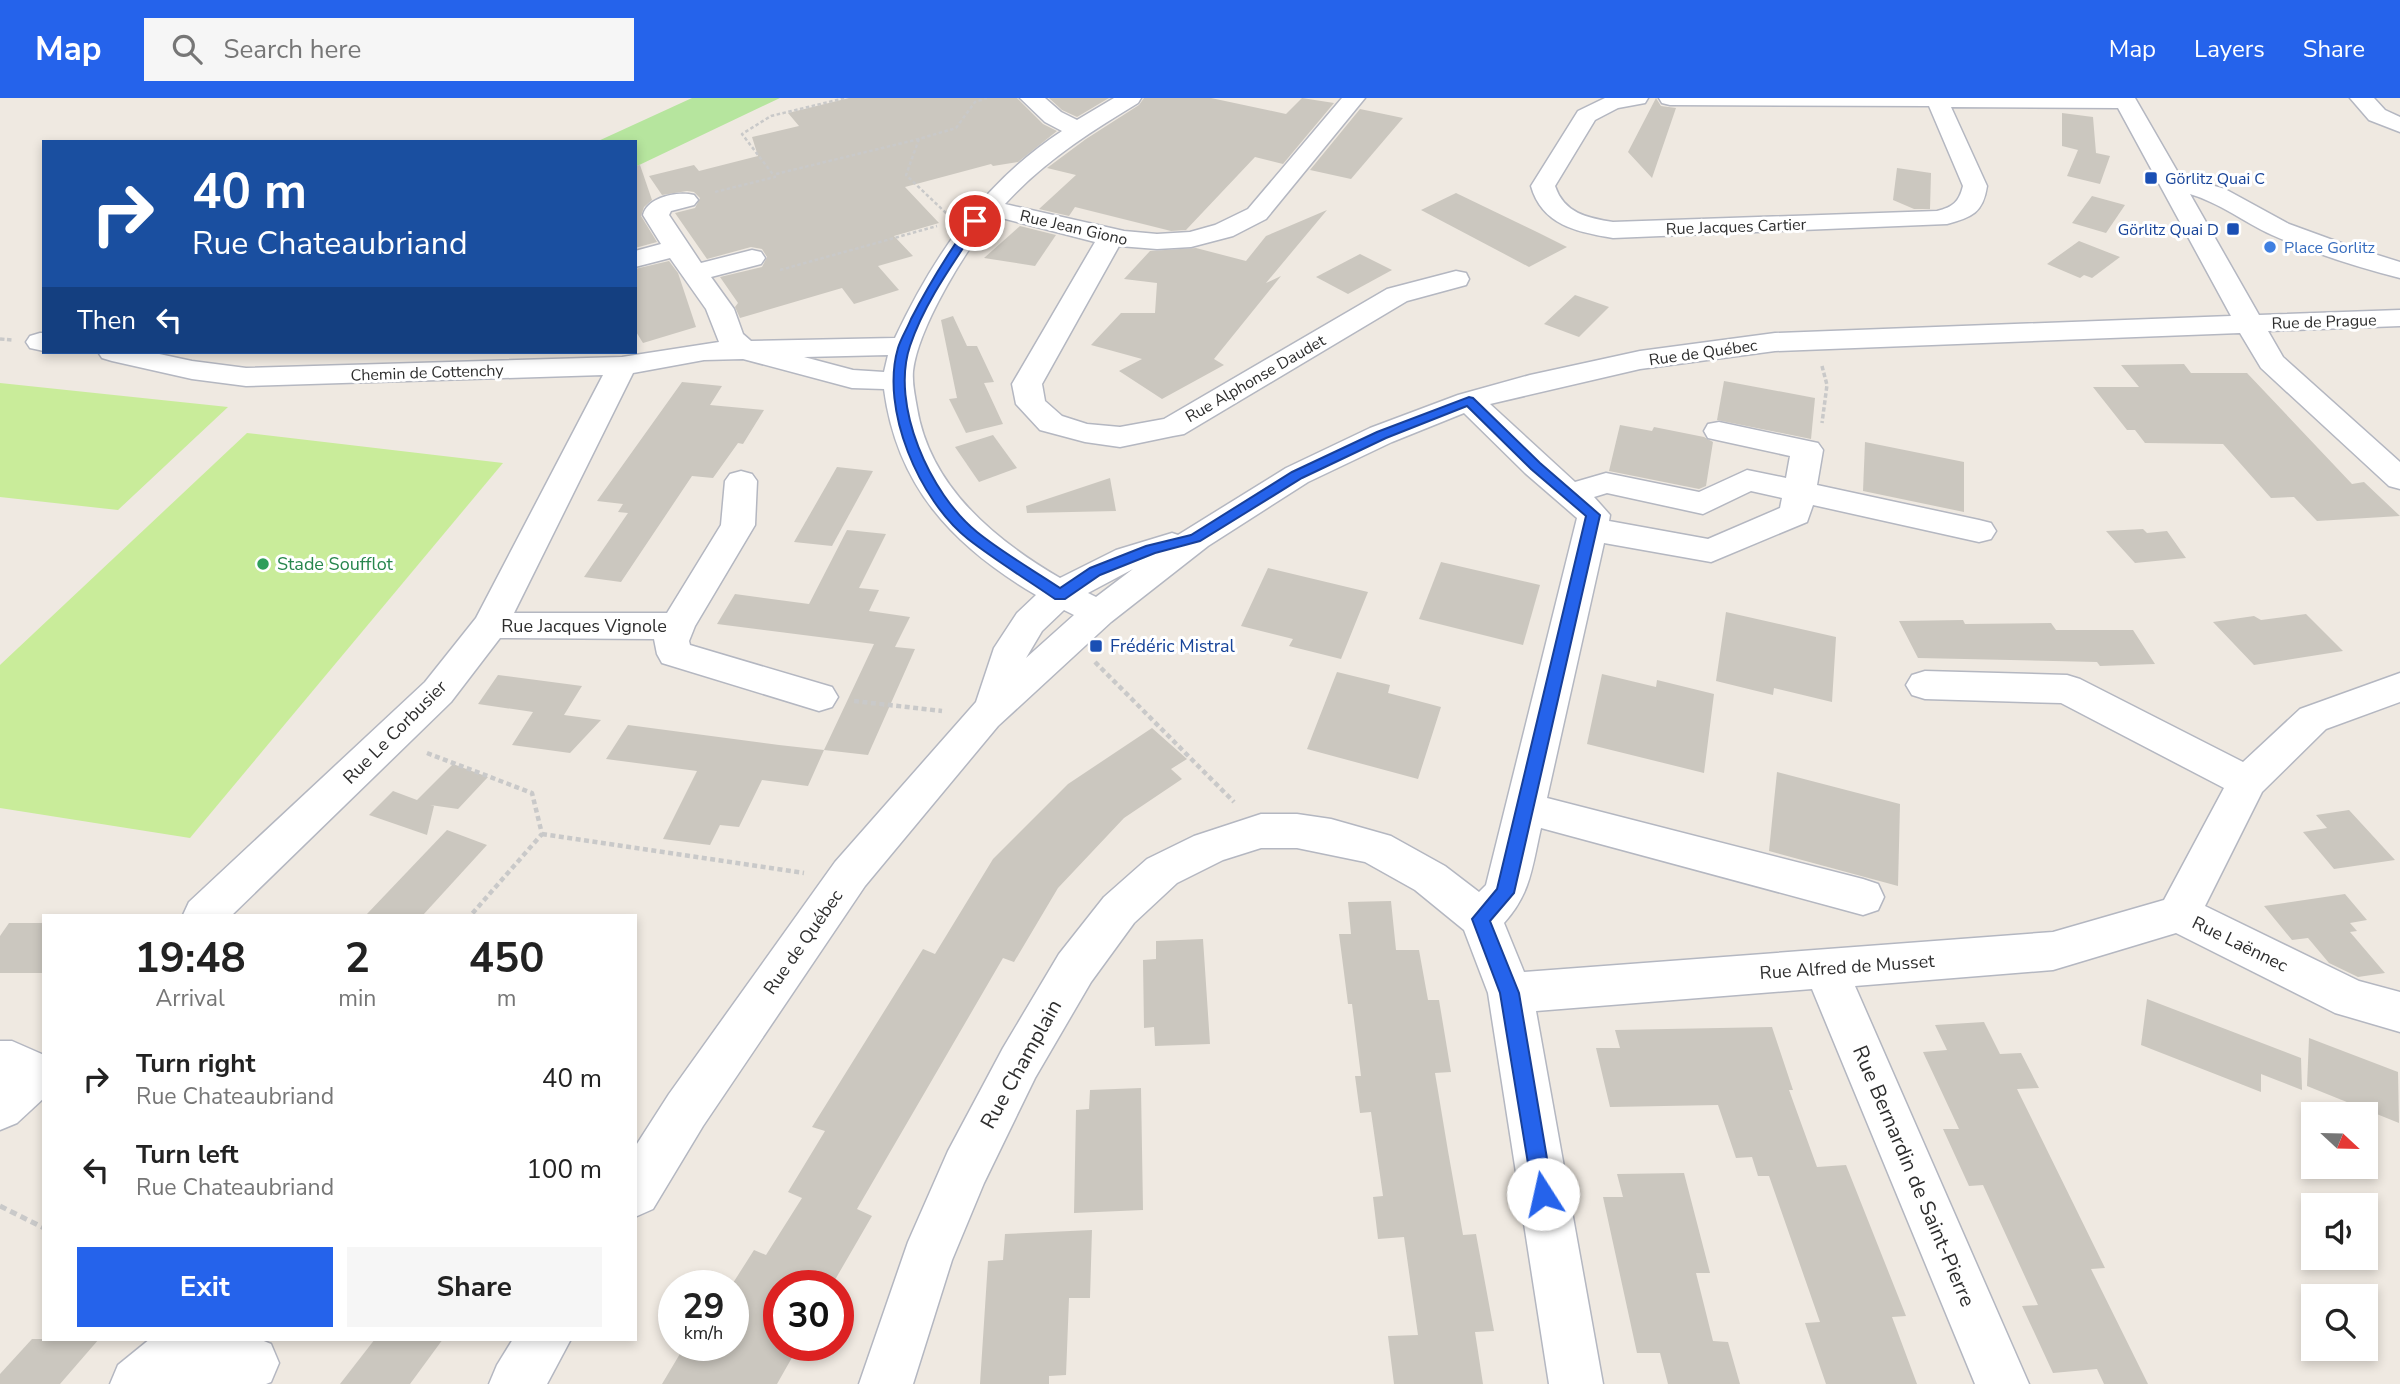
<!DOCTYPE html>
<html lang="en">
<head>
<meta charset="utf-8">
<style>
	body { margin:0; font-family:"Nunito Sans",sans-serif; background:#f6f6f6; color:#222; height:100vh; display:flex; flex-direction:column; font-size:26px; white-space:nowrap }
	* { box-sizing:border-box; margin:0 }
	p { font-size:23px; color:#767676 }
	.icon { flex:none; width:38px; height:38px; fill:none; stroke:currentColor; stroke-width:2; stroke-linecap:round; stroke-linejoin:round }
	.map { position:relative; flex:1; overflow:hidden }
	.details { position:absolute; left:42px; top:816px; width:595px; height:427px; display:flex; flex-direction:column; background:#fff; border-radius:0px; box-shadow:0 4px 10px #0003 }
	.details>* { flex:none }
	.guide { position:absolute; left:42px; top:42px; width:595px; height:214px; border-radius:0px; box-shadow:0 4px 10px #0003; background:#1a4fa0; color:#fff; overflow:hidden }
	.needle { width:46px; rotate:112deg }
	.controls { position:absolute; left:2301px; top:1004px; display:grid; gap:14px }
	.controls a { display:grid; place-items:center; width:77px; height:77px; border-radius:0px; background:#fff; box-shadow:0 4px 10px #0003; font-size:35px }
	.speed { position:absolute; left:658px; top:1172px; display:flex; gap:14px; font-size:35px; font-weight:700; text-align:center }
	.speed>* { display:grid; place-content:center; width:91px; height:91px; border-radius:50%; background:#fff; box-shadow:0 4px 10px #0003; line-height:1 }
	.speed small { font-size:18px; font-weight:400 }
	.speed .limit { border:10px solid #d22; background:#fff; color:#111 }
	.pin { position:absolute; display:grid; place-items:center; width:60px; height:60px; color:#fff; margin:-30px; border:4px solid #fff; border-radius:50%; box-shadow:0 2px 7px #0007 }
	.me { position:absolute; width:77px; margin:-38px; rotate:350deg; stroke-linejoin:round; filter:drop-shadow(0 0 5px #0008) }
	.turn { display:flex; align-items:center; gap:24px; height:147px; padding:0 35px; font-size:32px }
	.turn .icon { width:91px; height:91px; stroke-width:2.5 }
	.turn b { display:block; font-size:49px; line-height:60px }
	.then { display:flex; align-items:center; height:66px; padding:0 35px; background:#0003; gap:14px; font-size:26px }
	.eta { display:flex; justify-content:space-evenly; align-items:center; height:119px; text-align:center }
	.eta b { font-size:42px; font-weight:700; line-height:49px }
	.cta { display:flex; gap:14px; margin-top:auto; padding:14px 35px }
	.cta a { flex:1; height:80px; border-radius:0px; background:#2563eb; color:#fff; font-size:28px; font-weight:700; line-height:80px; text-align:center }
	.cta a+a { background:#f6f6f6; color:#222 }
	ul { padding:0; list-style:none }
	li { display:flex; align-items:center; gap:21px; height:91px; padding:0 35px }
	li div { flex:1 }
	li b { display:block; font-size:26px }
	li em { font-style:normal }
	header { display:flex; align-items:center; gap:42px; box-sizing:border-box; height:98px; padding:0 35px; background:#2563eb; color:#fff }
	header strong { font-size:33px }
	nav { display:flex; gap:38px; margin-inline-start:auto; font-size:24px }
	.search { width:490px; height:63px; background:#f6f6f6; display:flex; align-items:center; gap:18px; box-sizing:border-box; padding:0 24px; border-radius:0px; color:#767676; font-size:26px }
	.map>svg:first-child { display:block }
	.green { fill:#b6e59e }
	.pitch { fill:#c9ec9a }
	.building { fill:#cbc7bf }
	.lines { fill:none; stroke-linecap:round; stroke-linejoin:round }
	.minor-casing { stroke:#b4b7c1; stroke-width:3 }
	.path-far3 { stroke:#c9c9c9; stroke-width:2.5; stroke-dasharray:3.5 2.5; stroke-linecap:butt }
	.path-far2 { stroke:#c9c9c9; stroke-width:3.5; stroke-dasharray:4.5 2.5; stroke-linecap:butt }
	.path-far1 { stroke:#c9c9c9; stroke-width:4.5; stroke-dasharray:5 3.5; stroke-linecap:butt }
	.path { stroke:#c9c9c9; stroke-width:5; stroke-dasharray:7 4.5; stroke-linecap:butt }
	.minor { fill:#fff; fill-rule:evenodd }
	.route { fill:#2563eb; stroke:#184099; stroke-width:2 }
	.transit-dot { fill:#1a4fb4; stroke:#fff; stroke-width:2.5 }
	.shop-dot { fill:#3f7fe0; stroke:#fff; stroke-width:2.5 }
	.leisure-dot { fill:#2e9e5b; stroke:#fff; stroke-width:2.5 }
	.labels { text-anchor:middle; stroke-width:6; stroke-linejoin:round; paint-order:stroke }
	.far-transit-label { font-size:16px; fill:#164399; stroke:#fff; text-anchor:start }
	.far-street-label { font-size:16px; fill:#2e2e2e; stroke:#fff }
	.far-shop-label { font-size:16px; fill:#366cbe; stroke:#fff; text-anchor:start }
	.leisure-label { font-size:18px; fill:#27864d; stroke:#fff; text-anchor:start }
	.street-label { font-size:18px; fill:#2e2e2e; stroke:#fff }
	.transit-label { font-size:18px; fill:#164399; stroke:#fff; text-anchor:start }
	.near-street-label { font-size:21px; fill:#2e2e2e; stroke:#fff }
</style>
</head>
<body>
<header>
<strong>Map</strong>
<div class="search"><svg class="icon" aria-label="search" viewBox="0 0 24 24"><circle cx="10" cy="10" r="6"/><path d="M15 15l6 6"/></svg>Search here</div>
<nav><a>Map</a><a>Layers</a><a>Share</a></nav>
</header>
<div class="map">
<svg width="2400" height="1286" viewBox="0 0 2400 1286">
	<rect width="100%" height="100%" fill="#efe9e1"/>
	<polygon class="green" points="692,0 780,0 635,69 635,44 596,44"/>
	<g class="pitch">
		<polygon points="0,285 228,309 118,412 0,399"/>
		<polygon points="247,335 503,365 190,740 0,710 0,567"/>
	</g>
	<g class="building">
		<polygon points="849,0 1017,0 1043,26 1057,33 1018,64 993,68 991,66 905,89 939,125 894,138 913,158 878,168 899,192 854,206 842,190 740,220 735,209 738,205 720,179 762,169 767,159 762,151 751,149 707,161 675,115 695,110 700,100 694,94 687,93 662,97 649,78 694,67 699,73 758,58 752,39 799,28 788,15"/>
		<polygon points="1049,0 1109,0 1077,19 1062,12"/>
		<polygon points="1144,0 1211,0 1286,16 1302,0 1334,5 1283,66 1255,59 1186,132 1171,133 1075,109 1069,118 1039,111 1076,77 1047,70 1086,41 1139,7"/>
		<polygon points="1656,0 1661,8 1676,10 1652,80 1628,54"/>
		<polygon points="1360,11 1403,20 1351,81 1310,72"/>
		<polygon points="2062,15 2093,19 2096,55 2110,58 2100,86 2067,78 2078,52 2062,48"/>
		<polygon points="640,67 652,102 644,109 641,118 657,144 635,150 635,68"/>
		<polygon points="1897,70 1931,75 1930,111 1914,111 1893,102"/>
		<polygon points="1456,95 1539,135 1567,149 1529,169 1421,112"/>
		<polygon points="2092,98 2125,107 2106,135 2072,125"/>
		<polygon points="1327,112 1266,185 1281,178 1214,261 1224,267 1162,301 1119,273 1142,261 1091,247 1121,215 1155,215 1157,185 1124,181 1150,153 1196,150 1246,163 1266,138"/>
		<polygon points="1020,128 1056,137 1035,168 984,160"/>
		<polygon points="2079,143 2120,159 2092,180 2084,177 2080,180 2047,166"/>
		<polygon points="1360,156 1392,172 1348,196 1316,179"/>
		<polygon points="669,163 678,175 696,229 643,245 635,232 635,171"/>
		<polygon points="1575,197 1609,209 1579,239 1544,226"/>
		<polygon points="953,218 967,248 977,248 994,284 984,285 1003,326 966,335 949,301 957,300 941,222"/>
		<polygon points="2184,266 2191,275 2247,275 2352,386 2364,384 2400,418 2317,423 2294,399 2271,400 2223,346 2145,345 2135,332 2127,332 2093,289 2139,289 2121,267"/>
		<polygon points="1724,283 1815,300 1811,341 1717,322"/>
		<polygon points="682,284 722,288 710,307 764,312 743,346 738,345 713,380 692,378 621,484 584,479 628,415 618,414 623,406 597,403"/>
		<polygon points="1620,327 1652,333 1654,329 1704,339 1713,344 1706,388 1699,391 1609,373"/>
		<polygon points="993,337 1017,370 979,384 955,349"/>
		<polygon points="1865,344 1964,364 1964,414 1863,393"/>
		<polygon points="837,369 873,373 832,448 794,444"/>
		<polygon points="1110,380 1116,413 1027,415 1026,408"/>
		<polygon points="2143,431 2147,435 2167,433 2186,460 2135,465 2106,433"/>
		<polygon points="847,432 886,436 859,490 879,492 869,513 910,519 895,549 915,551 868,657 824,652 874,546 717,526 735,496 809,506"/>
		<polygon points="1441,464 1540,487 1523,547 1419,521"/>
		<polygon points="1268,470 1368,494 1341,561 1289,548 1293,541 1241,528"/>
		<polygon points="1726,514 1836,539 1832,604 1774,590 1773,597 1716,583"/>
		<polygon points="2306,516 2343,553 2254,567 2213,524 2254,518 2261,522"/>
		<polygon points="1963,522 1965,526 2051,525 2056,532 2133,532 2155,566 2100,568 2097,564 1918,560 1899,523"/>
		<polygon points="1337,574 1390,587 1388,595 1441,609 1418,681 1307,651"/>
		<polygon points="1602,576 1656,589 1657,582 1714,596 1704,675 1587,646"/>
		<polygon points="498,577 582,588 564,617 601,622 570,655 512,647 533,614 478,606"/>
		<polygon points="628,627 779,647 824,652 808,688 762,682 739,729 720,727 710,747 663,741 697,673 606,661"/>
		<polygon points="1152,630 1187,661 1171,671 1182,681 1124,720 1058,790 1014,864 1003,860 857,1111 872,1118 832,1187 835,1188 779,1188 779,1248 798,1249 777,1286 662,1286 684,1249 705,1260 713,1248 733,1248 733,1185 754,1152 766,1157 802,1100 788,1094 825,1033 812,1029 923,851 935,856 993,761 1068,686"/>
		<polygon points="453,666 488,679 458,711 430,707 434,708 427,737 369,717 393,693 417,702"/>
		<polygon points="1777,674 1900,706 1898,788 1769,753"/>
		<polygon points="2349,712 2395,762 2334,771 2303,734 2327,730 2316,717"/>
		<polygon points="447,732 487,747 423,817 366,817"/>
		<polygon points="2345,796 2367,822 2350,825 2357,833 2350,834 2385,875 2358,879 2329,865 2308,840 2292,842 2264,808"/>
		<polygon points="1391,803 1396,852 1419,852 1428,902 1439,902 1451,974 1435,975 1448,1053 1463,1137 1476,1136 1494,1233 1475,1234 1483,1286 1394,1286 1388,1238 1418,1237 1404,1139 1378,1141 1373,1099 1383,1098 1371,1014 1360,1015 1355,978 1361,978 1352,906 1348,906 1339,836 1351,836 1348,804"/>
		<polygon points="9,825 44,825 44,875 0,875 0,838"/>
		<polygon points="1203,841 1210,946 1155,948 1154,929 1144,930 1143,862 1156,861 1156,843"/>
		<polygon points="2147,901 2301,960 2302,992 2261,976 2261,994 2141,947"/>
		<polygon points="1984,924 2000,956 2021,955 2039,990 2017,991 2105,1170 2091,1171 2148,1286 2104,1286 2097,1271 2053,1275 2022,1208 2038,1207 1983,1087 1969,1088 1943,1031 1959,1031 1923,954 1947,952 1935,927"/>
		<polygon points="1772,929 1793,992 1789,992 1817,1069 1846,1067 1906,1218 1892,1219 1917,1286 1826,1286 1805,1225 1820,1224 1769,1078 1758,1078 1752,1059 1736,1060 1718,1007 1610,1009 1596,950 1620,950 1615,932"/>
		<polygon points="2309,940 2398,974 2399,1025 2307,988"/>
		<polygon points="1141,990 1143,1112 1074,1115 1076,1012 1089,1011 1090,992"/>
		<polygon points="1684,1075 1710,1175 1696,1175 1713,1243 1728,1244 1740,1286 1668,1286 1660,1255 1637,1255 1603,1099 1623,1099 1617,1076"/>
		<polygon points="1092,1132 1090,1200 1069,1200 1066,1277 1049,1278 1049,1286 980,1286 988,1163 1003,1162 1005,1136"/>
		<polygon points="32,1241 99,1241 60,1286 0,1286 0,1276"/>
		<polygon points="375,1241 443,1241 410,1286 340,1286"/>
	</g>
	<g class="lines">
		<defs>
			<g id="minor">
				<path d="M1020 0H1045L1061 14 1077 22 1114 0H1141L1138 5C1090 34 1043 64 1005 106L1124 133 1157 136 1190 134 1215 127 1248 111 1342 0H1365L1266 121 1233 138 1191 149 1157 151 1119 148 1042 286 1045 303 1062 318 1087 326 1120 329 1164 321 1387 191 1456 173 1466 175 1469 181 1466 187 1407 203 1184 336 1173 338 1120 349 1085 344 1040 332 1016 306 1012 286 1095 144 994 118C965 152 918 230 913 273 912 286 915 298 917 310 930 389 995 442 1060 480L1116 452 1172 435 1178 437 1286 370 1370 330 1458 297 1530 277 1640 253 1775 235 2231 218 2118 10 1951 9 1987 88C1983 115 1972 119 1947 126L1613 140C1577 134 1542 127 1531 88L1578 13 1605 0H1648L1645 5 1618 10 1595 22 1555 88C1564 115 1587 120 1613 124L1937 113C1953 109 1959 104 1963 88L1929 8 1670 7 1662 5 1659 0H2135L2180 78 2225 91 2289 126 2352 149 2400 164V180C2357 169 2313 155 2272 137 2244 124 2220 105 2190 96L2259 217 2400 212V228L2268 233 2283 259 2400 364V391L2389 388 2261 270 2240 235 1775 253 1640 271 1490 306 1575 384 1606 375 1699 394 1747 372 1786 380 1790 358 1708 340 1704 333 1708 326 1719 324 1818 345 1823 352 1817 387 1979 422 1991 425 1996 433 1991 441 1979 444 1813 407 1807 424 1711 464 1604 445 1547 700 1863 781 1878 786 1884 799 1878 812 1863 817 1541 730C1532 769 1531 795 1504 825L1524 874 2053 834 2164 802 2224 690 2061 605 1925 601 1912 597 1906 587 1912 577 1925 573 2067 577 2080 581 2243 664 2300 611 2400 575V604L2326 631 2262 694 2205 808 2359 883 2400 894V934L2335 915 2176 835 2053 872 1855 888 2029 1286H1975L1812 891 1536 913 1603 1286H1549L1488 895 1464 832 1415 792 1365 764 1297 750H1261L1223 762 1177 785 1134 825 1091 884 1035 980 984 1085 952 1162 913 1286H859L908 1144 948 1053 1003 950 1059 856 1104 799 1147 761 1194 738 1261 716H1297L1331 721 1391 738 1445 768 1479 794 1486 787 1577 420 1525 375 1464 315 1392 344 1308 384 1208 448 1111 524 998 628 865 788 703 1028 653 1111 635 1119V1049L669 996 835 764 976 604 994 550 1017 515 1036 497C953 448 897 389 884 291L852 290 743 261 704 262 633 275 514 515H667L721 427 725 383 730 376 741 373 752 376 757 383 755 427 695 528 689 543 690 547 832 589 838 599 832 609 819 613 662 565 657 556 654 541 500 540 451 604 232 817H183L189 804 425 584 476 520 603 277 246 288 192 281 112 263 102 260 98 254H150L192 263 246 270 622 259 719 244 706 211 670 160 635 169V153L661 146 643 117C648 99 677 93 694 97L698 102 694 107 671 113 669 117 701 165 752 152 761 154 765 160 761 166 711 179 734 211 743 236 751 243 895 240C934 157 984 84 1062 33L1045 24ZM888 257 884 274 853 272 804 259ZM1751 393 1782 400 1780 410 1708 441 1609 423 1610 417 1594 399 1607 395 1703 416ZM1133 471 1096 499 1088 495ZM1064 512 1074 517 1026 560 1042 533Z"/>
				<polygon points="2350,0 2374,0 2385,12 2400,19 2400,34 2369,22"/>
				<polygon points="40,235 44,235 44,253 30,250 26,244 30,238"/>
				<polygon points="0,943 12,943 44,957 44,1000 17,1025 0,1032"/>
				<polygon points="150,1241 259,1241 271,1246 279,1265 271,1284 266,1286 110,1286 118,1267"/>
				<polygon points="513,1241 571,1241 547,1286 489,1286 497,1267"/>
			</g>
		</defs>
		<use href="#minor" class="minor-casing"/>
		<g class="path-far3">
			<polyline points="776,76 919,41"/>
			<polyline points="715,94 775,79 742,36 771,18 845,0"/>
			<polyline points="946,115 906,77 919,41 956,30 975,4 987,0"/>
			<polyline points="780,172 937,128"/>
		</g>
		<g class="path-far2">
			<polyline points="0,241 12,242"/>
			<polyline points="1822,268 1827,287 1822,325"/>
		</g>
		<g class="path-far1">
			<polyline points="1095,564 1234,704"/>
			<polyline points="854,603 942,613"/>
			<polyline points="427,655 532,695 542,736 471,817"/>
			<polyline points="542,736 804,775"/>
		</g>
		<polyline class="path" points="0,1108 44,1130"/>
		<use href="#minor" class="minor"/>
	</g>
	<path class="route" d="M972 121 981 123C955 163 925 203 910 248 890 307 930 396 977 434 1003 455 1033 472 1060 490L1090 470 1146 448 1191 437 1292 374 1377 334 1469 299 1473 300 1540 365 1600 417 1514 795 1490 823 1519 895 1553 1096 1550 1103 1543 1106 1536 1103 1533 1096 1500 895 1472 821 1497 791 1586 418 1531 371 1467 308 1386 340 1302 380 1200 443 1155 455 1100 477 1065 501H1055C1026 481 995 462 968 441 919 402 880 311 898 250 901 240 907 231 911 221 929 186 949 154 972 121Z"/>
	<g class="transit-dot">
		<rect x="2144" y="73" width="14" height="14" rx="3.5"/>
		<rect x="2226" y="124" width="14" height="14" rx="3.5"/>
		<rect x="1089" y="541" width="14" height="14" rx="3.5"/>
	</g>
	<circle class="shop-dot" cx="2270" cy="149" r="7"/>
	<circle class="leisure-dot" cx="263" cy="466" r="7"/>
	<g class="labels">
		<g class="far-transit-label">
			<text x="2165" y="86">Görlitz Quai C</text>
			<text x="2219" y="137" text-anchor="end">Görlitz Quai D</text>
		</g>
		<g class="far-street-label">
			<text transform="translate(1736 128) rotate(-2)" y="6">Rue Jacques Cartier</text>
			<text transform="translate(1074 129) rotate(13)" y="6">Rue Jean Giono</text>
			<text transform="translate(2324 223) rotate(-2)" y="6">Rue de Prague</text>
			<text transform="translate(1703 254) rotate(-8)" y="6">Rue de Québec</text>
			<text transform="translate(427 274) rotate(-2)" y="6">Chemin de Cottenchy</text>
			<text transform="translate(1255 280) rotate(-30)" y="6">Rue Alphonse Daudet</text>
		</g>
		<g class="far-shop-label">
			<text x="2284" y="155">Place Gorlitz</text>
		</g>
		<g class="leisure-label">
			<text x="277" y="472">Stade Soufflot</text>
		</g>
		<g class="street-label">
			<text x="584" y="534">Rue Jacques Vignole</text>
			<text transform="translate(395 634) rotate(-45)" y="6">Rue Le Corbusier</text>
			<text transform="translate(803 844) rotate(-55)" y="6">Rue de Québec</text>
			<text transform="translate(2240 846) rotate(26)" y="6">Rue Laënnec</text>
			<text transform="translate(1847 869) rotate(-4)" y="6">Rue Alfred de Musset</text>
		</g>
		<g class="transit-label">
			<text x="1110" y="554">Frédéric Mistral</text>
		</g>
		<g class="near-street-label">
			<text transform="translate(1021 966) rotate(-61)" y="7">Rue Champlain</text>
			<text transform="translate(1914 1078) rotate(67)" y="7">Rue Bernardin de Saint-Pierre</text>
		</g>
	</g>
</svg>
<div class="controls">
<a><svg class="needle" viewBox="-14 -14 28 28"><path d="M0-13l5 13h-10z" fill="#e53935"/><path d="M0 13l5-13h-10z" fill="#767676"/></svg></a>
<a><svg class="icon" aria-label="sound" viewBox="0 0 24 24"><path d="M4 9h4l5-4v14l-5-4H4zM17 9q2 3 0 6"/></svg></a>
<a><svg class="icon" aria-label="search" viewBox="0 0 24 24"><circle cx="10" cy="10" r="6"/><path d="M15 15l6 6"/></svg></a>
</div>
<div class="speed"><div>29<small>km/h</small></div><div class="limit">30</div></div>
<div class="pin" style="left:975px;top:123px;background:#d93025"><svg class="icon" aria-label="arrive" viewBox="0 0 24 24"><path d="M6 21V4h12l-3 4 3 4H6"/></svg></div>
<svg class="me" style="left:1543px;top:1096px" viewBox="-20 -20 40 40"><circle r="19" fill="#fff"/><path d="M0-13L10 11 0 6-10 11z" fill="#2563eb"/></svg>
<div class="guide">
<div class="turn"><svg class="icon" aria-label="right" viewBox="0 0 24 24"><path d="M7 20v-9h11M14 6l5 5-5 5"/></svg><div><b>40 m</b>Rue Chateaubriand</div></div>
<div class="then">Then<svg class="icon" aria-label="left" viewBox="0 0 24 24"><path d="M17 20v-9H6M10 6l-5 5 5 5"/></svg></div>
</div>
<section class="details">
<div class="eta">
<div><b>19:48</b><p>Arrival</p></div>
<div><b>2</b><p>min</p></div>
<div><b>450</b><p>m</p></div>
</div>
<ul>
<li><svg class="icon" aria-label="right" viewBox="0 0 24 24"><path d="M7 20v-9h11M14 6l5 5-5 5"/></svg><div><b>Turn right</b><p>Rue Chateaubriand</p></div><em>40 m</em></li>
<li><svg class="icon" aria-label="left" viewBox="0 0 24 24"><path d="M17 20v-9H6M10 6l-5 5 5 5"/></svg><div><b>Turn left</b><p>Rue Chateaubriand</p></div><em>100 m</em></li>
</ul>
<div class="cta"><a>Exit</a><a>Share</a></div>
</section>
</div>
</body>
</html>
